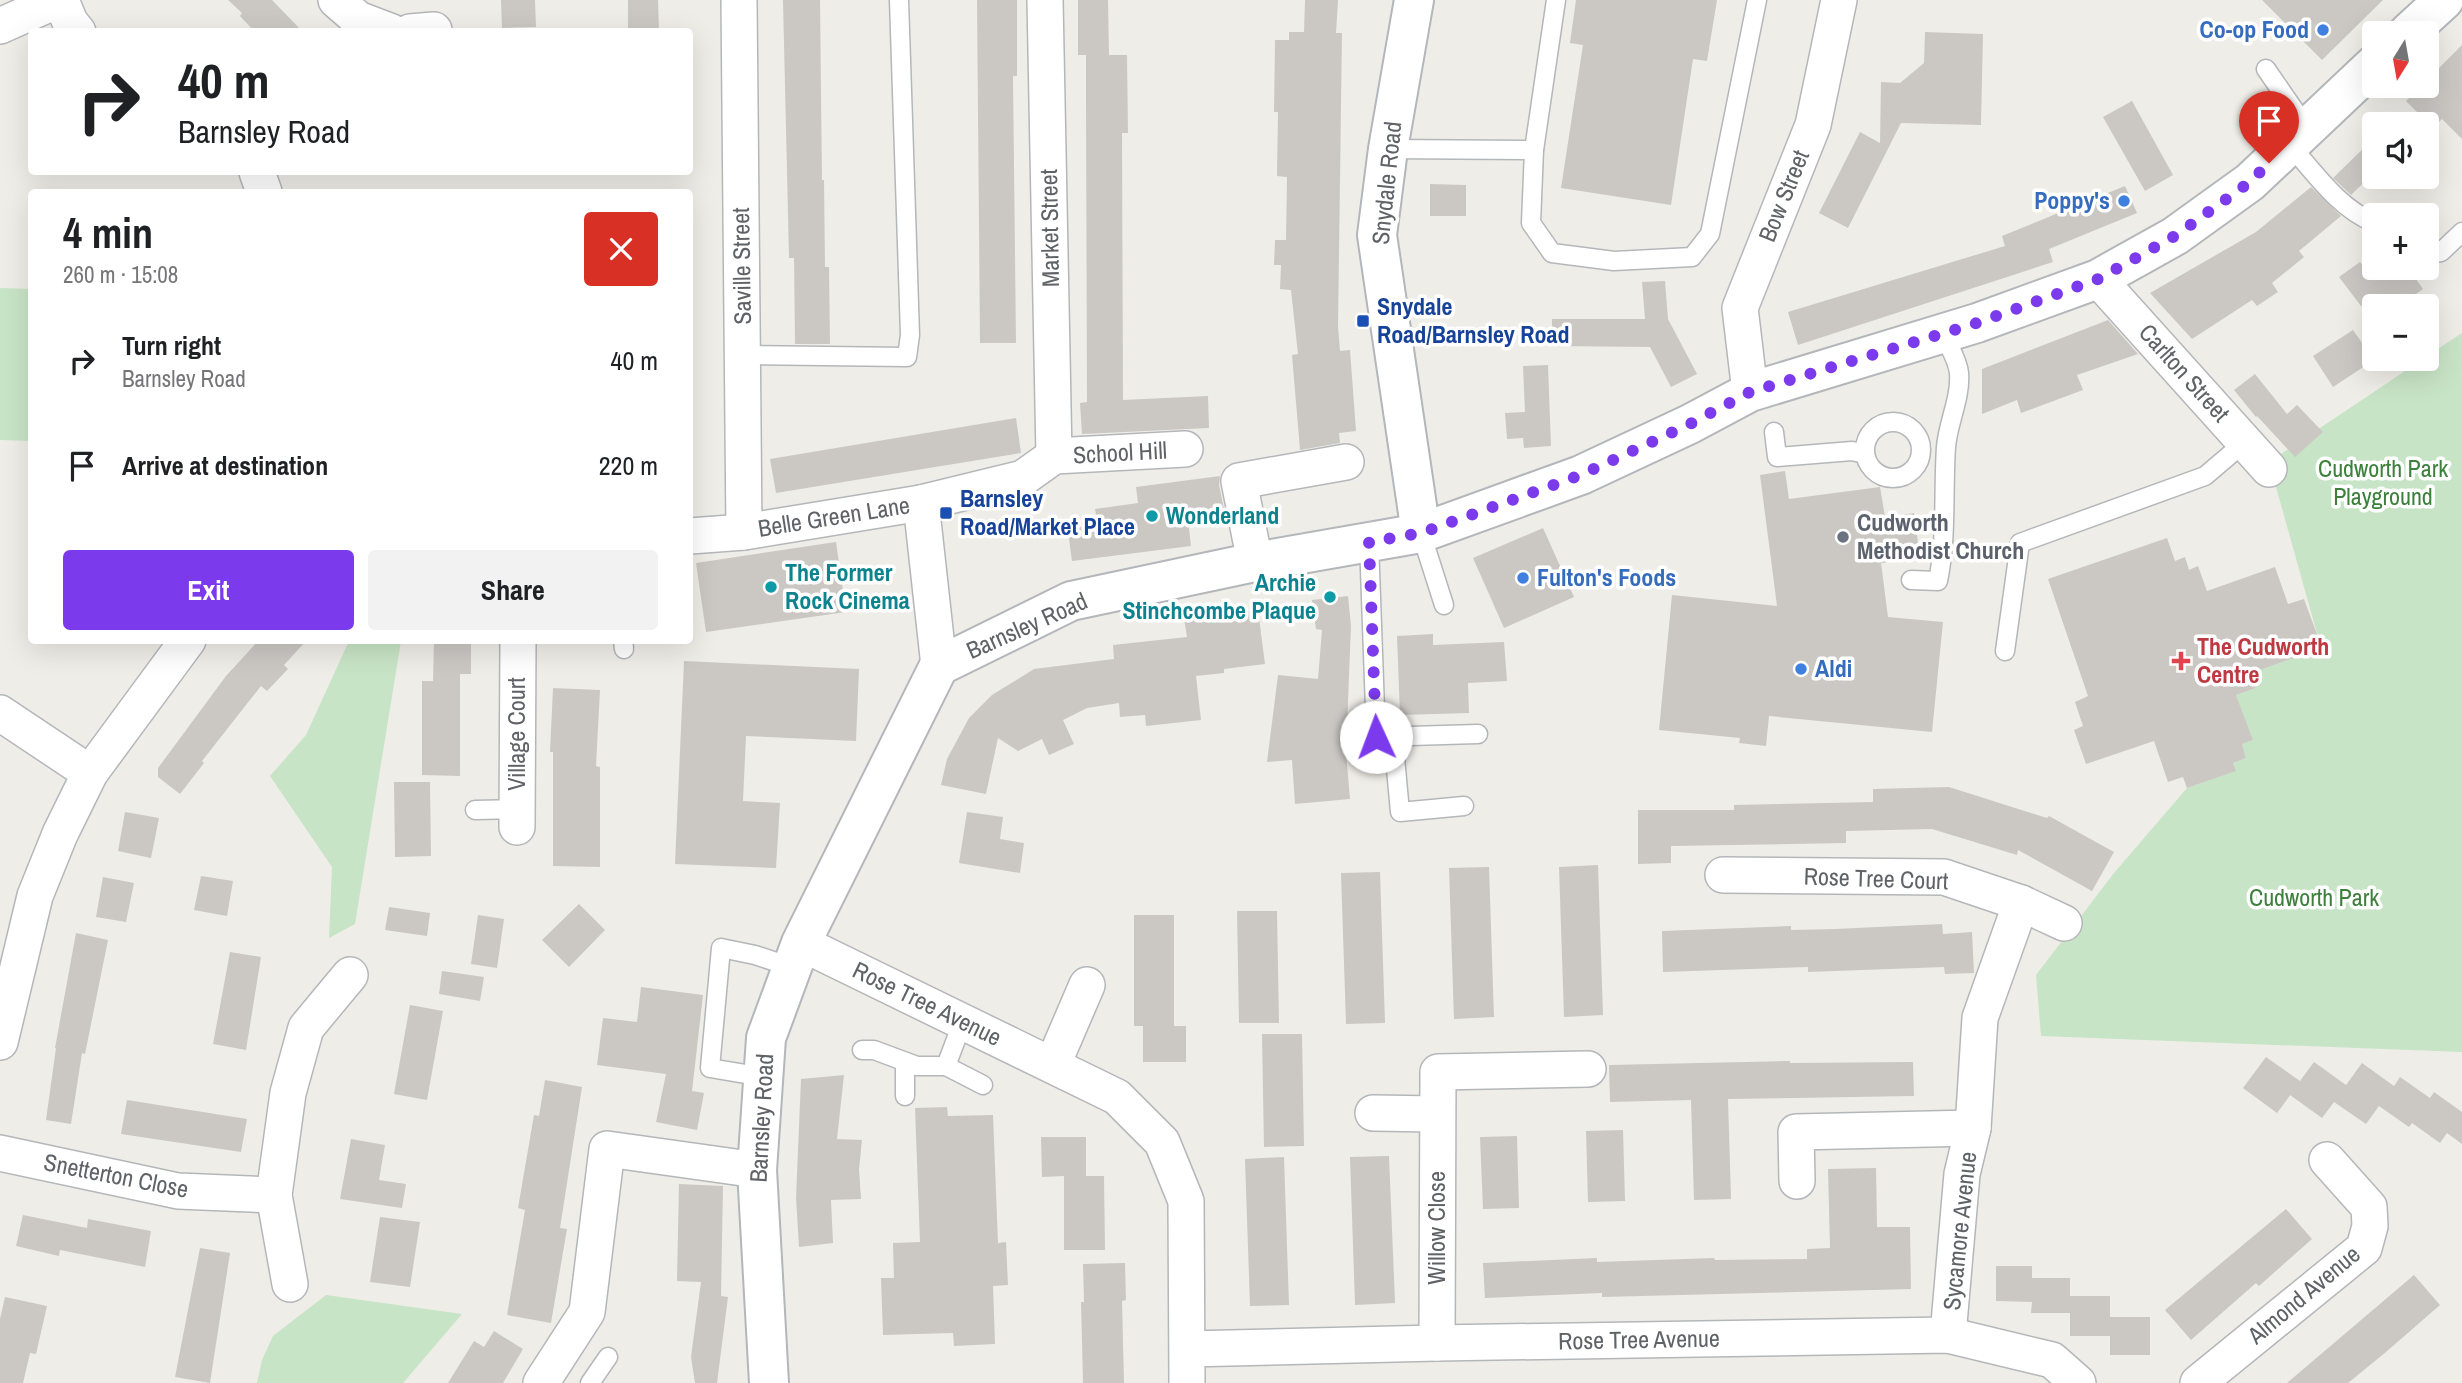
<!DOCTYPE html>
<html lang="en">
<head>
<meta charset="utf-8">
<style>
	body { margin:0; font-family:"Archivo Narrow",sans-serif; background:#f2f2f2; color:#202124; height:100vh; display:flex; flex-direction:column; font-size:26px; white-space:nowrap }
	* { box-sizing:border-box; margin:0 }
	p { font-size:23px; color:#757577 }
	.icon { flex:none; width:38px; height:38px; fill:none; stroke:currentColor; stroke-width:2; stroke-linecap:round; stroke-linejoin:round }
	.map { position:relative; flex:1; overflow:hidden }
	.panel { position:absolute; left:28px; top:189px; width:665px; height:455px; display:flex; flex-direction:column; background:#fff; border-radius:7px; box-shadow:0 7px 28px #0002 }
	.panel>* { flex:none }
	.guide { position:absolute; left:28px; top:28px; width:665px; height:147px; border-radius:7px; box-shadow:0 7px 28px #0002; background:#fff; color:#202124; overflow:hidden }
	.needle { width:46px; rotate:191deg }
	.buttons { position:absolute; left:2362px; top:21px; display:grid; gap:14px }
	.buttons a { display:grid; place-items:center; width:77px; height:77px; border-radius:7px; background:#fff; box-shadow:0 7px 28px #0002; font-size:35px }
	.pin { position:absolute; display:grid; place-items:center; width:60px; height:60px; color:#fff; margin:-72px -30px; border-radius:50% 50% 50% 0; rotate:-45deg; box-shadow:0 0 7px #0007 }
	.pin .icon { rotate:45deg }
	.me { position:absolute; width:77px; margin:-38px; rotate:358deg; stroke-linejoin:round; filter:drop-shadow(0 0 5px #0008) }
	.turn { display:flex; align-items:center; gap:24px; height:147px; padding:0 35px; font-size:32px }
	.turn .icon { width:91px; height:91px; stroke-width:2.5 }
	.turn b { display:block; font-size:49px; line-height:60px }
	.round { display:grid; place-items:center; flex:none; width:74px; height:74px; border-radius:7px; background:#f2f2f2 }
	.overview { display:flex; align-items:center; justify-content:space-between; height:119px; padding:0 35px }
	h1 { font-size:42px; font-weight:700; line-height:52px }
	.action { display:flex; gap:14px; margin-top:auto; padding:14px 35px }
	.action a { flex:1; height:80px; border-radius:7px; background:#7c3aed; color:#fff; font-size:28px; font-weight:700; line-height:80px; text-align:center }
	.action a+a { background:#f2f2f2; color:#202124 }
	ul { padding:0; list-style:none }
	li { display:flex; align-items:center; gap:21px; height:105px; padding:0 35px }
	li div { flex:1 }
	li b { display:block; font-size:26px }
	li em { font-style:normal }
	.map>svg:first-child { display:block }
	.green { fill:#c8e4c6 }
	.building { fill:#cbc8c4 }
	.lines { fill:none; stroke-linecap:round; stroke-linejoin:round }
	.lane-casing { stroke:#b4b7ba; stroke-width:21 }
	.street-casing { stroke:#b4b7ba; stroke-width:38 }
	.secondary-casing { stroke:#b3b6ba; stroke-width:42 }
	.lane { stroke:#fff; stroke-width:18 }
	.street { stroke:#fff; stroke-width:35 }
	.secondary { stroke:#fff; stroke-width:38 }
	.route { stroke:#7c3aed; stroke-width:12; stroke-dasharray:0 21.6 }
	.shop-dot { fill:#3f7fe0; stroke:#fff; stroke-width:2.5 }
	.transit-dot { fill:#1a4fb4; stroke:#fff; stroke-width:2.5 }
	.culture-dot { fill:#0f9aa8; stroke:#fff; stroke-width:2.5 }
	.worship-dot { fill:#6b7280; stroke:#fff; stroke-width:2.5 }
	.health-dot { fill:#e0444e; stroke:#fff; stroke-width:2.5 }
	.labels { text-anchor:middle; stroke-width:7; stroke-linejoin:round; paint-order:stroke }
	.shop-label { font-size:24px; font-weight:bold; fill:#366cbe; stroke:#fff; text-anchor:end }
	.street-label { font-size:24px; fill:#5f6266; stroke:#fff }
	.transit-label { font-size:24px; font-weight:bold; fill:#164399; stroke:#fff; text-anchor:start }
	.park-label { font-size:24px; fill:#3d803c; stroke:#fff }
	.culture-label { font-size:24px; font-weight:bold; fill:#0d838f; stroke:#fff; text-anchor:start }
	.worship-label { font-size:24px; font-weight:bold; fill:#5b616d; stroke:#fff; text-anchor:start }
	.health-label { font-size:24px; font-weight:bold; fill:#be3a42; stroke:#fff; text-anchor:start }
</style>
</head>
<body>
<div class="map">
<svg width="2462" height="1383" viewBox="0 0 2462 1383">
	<rect width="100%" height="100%" fill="#efede7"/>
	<g class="green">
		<polygon points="0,288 31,289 31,441 0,440"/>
		<polygon points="2462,333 2462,1052 2041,1036 2036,975 2114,873 2187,788 2235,771 2233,763 2246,758 2242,744 2252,740 2236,695 2256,688 2251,673 2321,648 2269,462 2423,359 2427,359 2427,356"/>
		<polygon points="349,641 401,641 355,924 329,938 332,867 270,776 306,735"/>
		<polygon points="326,1295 462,1314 403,1383 257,1383 262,1360 273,1336"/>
	</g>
	<g class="building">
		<polygon points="228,0 272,0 303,32 255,32 240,16 242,13"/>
		<polygon points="501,0 535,0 536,27 502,28"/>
		<polygon points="628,0 658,0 659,32 628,32"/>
		<polygon points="783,0 820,0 822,180 824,180 825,267 829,267 830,344 795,344 794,258 789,258"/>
		<polygon points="977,0 1017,0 1017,76 1013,76 1016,343 980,343"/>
		<polygon points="1078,0 1108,0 1109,55 1127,55 1128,133 1122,133 1123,400 1208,396 1209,428 1082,434 1080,403 1087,402 1086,99 1086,55 1078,55"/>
		<polygon points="1305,0 1338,0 1336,33 1342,33 1338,326 1340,351 1350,350 1356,431 1339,433 1340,443 1300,450 1292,355 1298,354 1291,290 1280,289 1281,265 1274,265 1275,240 1286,240 1287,177 1277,176 1278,112 1274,112 1275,40 1289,40 1289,32 1304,32"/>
		<polygon points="1576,0 1717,0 1707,61 1693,59 1671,205 1561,188 1583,45 1570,43"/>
		<polygon points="2262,0 2383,0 2322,60"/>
		<polygon points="1925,32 1983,34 1981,125 1901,123 1848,228 1819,213 1860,132 1880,143 1881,82 1900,83 1924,63"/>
		<polygon points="2462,45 2462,139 2442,119 2433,128 2406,101 2422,86 2427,86 2427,80"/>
		<polygon points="2132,101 2173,175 2145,191 2103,117"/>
		<polygon points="2375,137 2375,172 2351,195 2333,178"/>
		<polygon points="1430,184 1466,185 1466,216 1430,216"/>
		<polygon points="2125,186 2137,213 2049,249 2053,262 1798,345 1788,312 2005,246 2002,236"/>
		<polygon points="2311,187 2341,216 2299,251 2304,257 2272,283 2278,292 2257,306 2252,300 2192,339 2150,293 2256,232"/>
		<polygon points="2360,262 2368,272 2374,268 2408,268 2423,289 2399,306 2361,306 2339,277"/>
		<polygon points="1665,281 1668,319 1697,374 1671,387 1650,347 1552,346 1552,319 1645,319 1642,282"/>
		<polygon points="2108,320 2138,354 2077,375 2083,390 2021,413 2017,400 1982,414 1982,369"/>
		<polygon points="2353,330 2374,360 2333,387 2313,356"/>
		<polygon points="1548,365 1551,446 1524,448 1523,438 1507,439 1505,413 1525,412 1523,366"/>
		<polygon points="2255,374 2287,414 2297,405 2323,432 2295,457 2257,416 2256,417 2234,390"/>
		<polygon points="1016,418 1021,453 776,493 770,459"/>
		<polygon points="1785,471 1789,499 1880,487 1885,517 1914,513 1920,558 1881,563 1888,617 1943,622 1932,732 1769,716 1766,746 1739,743 1740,738 1659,730 1672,595 1777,606 1760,475"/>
		<polygon points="1220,476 1219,485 1225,514 1188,519 1191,546 1072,561 1067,524 1097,520 1095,509 1138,503 1136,487"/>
		<polygon points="1543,528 1574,597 1504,628 1473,558"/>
		<polygon points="2167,538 2175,561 2185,557 2189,570 2198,566 2207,591 2275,567 2288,604 2304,599 2322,648 2251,673 2256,688 2236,695 2253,740 2242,744 2246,758 2233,763 2236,771 2187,788 2183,777 2168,782 2154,741 2086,764 2074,730 2083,726 2075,702 2088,696 2048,579"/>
		<polygon points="836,542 846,612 706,632 696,563"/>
		<polygon points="1348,596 1351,626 1347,726 1362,727 1360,754 1346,753 1350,799 1295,804 1292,760 1267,762 1278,675 1318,679 1322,630 1316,629 1312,600"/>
		<polygon points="1258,610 1265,664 1224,669 1224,673 1196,676 1201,720 1146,726 1145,715 1120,717 1119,703 1087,708 1063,720 1074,744 1049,755 1042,739 1018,751 998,738 986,794 941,785 947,759 969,718 992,695 1034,669 1114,659 1113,645 1187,637 1184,618"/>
		<polygon points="1433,634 1433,645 1504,642 1507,681 1468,683 1469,713 1400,715 1397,636"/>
		<polygon points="259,640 307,640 284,665 288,669 267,691 261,686 202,761 204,763 180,794 158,777 158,768 226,676"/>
		<polygon points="434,640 471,640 471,674 460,674 460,776 422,775 422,681 433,681"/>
		<polygon points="684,661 859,669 856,741 746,736 743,801 780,803 776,868 675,864"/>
		<polygon points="553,688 600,690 596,766 600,767 600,867 553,866 553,752 550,752"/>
		<polygon points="394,782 430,782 431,856 395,857"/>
		<polygon points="1949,787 2047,818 2049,816 2114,852 2092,891 2018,850 2017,855 1932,829 1846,831 1846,843 1671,846 1671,863 1638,864 1638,810 1734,810 1734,805 1873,802 1873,789"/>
		<polygon points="125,812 159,818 151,858 118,851"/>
		<polygon points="967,812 1003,817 1000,839 1024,843 1020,873 959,863"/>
		<polygon points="1598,865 1603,1015 1564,1017 1559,867"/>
		<polygon points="1489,867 1494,1017 1454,1019 1449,868"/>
		<polygon points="1380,872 1385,1023 1346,1024 1341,873"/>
		<polygon points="201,876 233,881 227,916 194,910"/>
		<polygon points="103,877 134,883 126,922 96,917"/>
		<polygon points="579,904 605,930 569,967 542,940"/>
		<polygon points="389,907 430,913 427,936 385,930"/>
		<polygon points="1237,911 1277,911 1279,1023 1239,1023"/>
		<polygon points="478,915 504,919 497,968 471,964"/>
		<polygon points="1134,915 1174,915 1174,1026 1186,1026 1186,1062 1143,1062 1143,1026 1134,1026"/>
		<polygon points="1942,924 1943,934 1972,932 1974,973 1945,974 1944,967 1808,972 1808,967 1663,972 1662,931 1791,926 1791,930 1835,929"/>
		<polygon points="76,933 108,940 85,1054 82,1053 71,1124 46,1120 56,1048 55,1048"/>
		<polygon points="230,952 261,957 246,1050 213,1044"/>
		<polygon points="442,971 484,977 480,1001 439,994"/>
		<polygon points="641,987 703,995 692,1091 704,1093 697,1130 656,1122 666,1074 597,1065 603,1018 637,1022"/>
		<polygon points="410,1005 443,1011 427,1100 394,1094"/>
		<polygon points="1262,1034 1302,1034 1304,1146 1264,1147"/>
		<polygon points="2266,1057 2300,1081 2314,1062 2346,1085 2362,1063 2394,1086 2400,1077 2430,1098 2434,1092 2462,1112 2462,1144 2447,1133 2440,1143 2412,1123 2409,1127 2379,1106 2366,1124 2334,1102 2322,1118 2290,1095 2300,1082 2277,1113 2243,1088"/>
		<polygon points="1790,1061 1790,1063 1913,1062 1914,1096 1728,1099 1731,1199 1694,1200 1691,1100 1610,1102 1609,1065"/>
		<polygon points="844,1075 837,1139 862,1140 859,1169 861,1199 831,1200 833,1243 799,1247 796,1198 801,1079"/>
		<polygon points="545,1080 582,1087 560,1228 567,1229 551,1323 507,1315 525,1210 518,1208 534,1115 539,1116"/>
		<polygon points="127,1100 247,1119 241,1152 121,1134"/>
		<polygon points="947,1107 948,1116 993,1115 998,1243 1006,1242 1008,1285 993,1286 995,1344 954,1346 953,1333 883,1335 881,1278 894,1278 893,1243 920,1242 915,1108"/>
		<polygon points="1623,1130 1625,1201 1588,1202 1586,1131"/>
		<polygon points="1517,1136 1519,1208 1483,1209 1480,1137"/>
		<polygon points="1041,1137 1086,1137 1086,1176 1104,1176 1105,1250 1064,1250 1064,1176 1042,1177"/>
		<polygon points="351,1139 385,1145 379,1180 406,1184 402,1208 340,1199"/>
		<polygon points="1389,1156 1395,1303 1355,1305 1350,1157"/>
		<polygon points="1284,1157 1289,1305 1250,1306 1245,1159"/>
		<polygon points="1876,1168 1877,1227 1910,1227 1911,1289 1602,1297 1602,1293 1485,1298 1483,1263 1597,1258 1597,1262 1714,1258 1715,1260 1807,1259 1807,1249 1830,1248 1828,1169"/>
		<polygon points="679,1184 723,1186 721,1296 728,1297 717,1383 695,1383 691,1357 701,1282 677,1281"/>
		<polygon points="2286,1209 2312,1239 2259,1286 2256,1283 2191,1340 2165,1310"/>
		<polygon points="23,1215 87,1228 88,1219 151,1231 145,1267 60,1250 59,1256 16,1246"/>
		<polygon points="380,1217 420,1222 410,1287 370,1282"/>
		<polygon points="200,1248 230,1253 210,1383 175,1377"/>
		<polygon points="1125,1263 1126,1300 1122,1301 1124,1383 1083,1383 1081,1302 1084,1302 1083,1264"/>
		<polygon points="1996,1266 2032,1266 2032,1278 2070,1278 2070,1313 2031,1313 2032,1302 1996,1301"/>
		<polygon points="2414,1275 2440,1305 2386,1352 2348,1383 2287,1383"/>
		<polygon points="2070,1296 2110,1296 2110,1317 2150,1317 2150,1355 2110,1355 2110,1336 2070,1336"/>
		<polygon points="5,1297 47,1306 36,1354 30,1353 23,1383 0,1383 0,1319"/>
		<polygon points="494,1331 523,1349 503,1383 448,1383 474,1341 484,1347"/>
	</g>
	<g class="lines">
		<defs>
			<g id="lane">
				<polyline points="1556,0 1534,150 1531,223 1552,253 1614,261 1692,257 1710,234 1757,0"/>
				<polyline points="2266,69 2306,127"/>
				<path d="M2289 144C2314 172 2339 209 2375 223"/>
				<polyline points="1388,149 1534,150"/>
				<polyline points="2427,254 2441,252 2462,232"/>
				<polyline points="743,355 907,357 910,335 899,0"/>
				<circle cx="1893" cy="450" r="28"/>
				<polyline points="1774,432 1777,457 1852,451 1865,454"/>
				<polyline points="1421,533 1444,605"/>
				<polyline points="1369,542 1376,737 1478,734"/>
				<path d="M1911 580 1938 581C1947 537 1943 492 1946 447 1948 422 1961 398 1959 373 1958 360 1948 345 1943 333"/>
				<polyline points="623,640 624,649"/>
				<polyline points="2005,651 2020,543 2205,476 2245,442"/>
				<polyline points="1393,736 1400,812 1464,806"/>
				<polyline points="475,810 517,809"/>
				<polyline points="862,1050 874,1050 917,1066 946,1066 963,1021"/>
				<polyline points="905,1062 905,1096"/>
				<polyline points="946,1066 983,1085"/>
				<polyline points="763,1077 710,1068 721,948 755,955 791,967"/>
				<polyline points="590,1383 608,1357"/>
			</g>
			<g id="street">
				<polyline points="61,0 70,22 78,32"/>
				<polyline points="336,0 358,19 392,32"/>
				<polyline points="739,0 744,532"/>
				<polyline points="1045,0 1054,456"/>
				<polyline points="0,26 58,0"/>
				<polyline points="410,32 434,30"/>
				<polyline points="257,172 264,192"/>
				<polyline points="2098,279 2269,469"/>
				<polyline points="1750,392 1740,308 1813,125 1839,0"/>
				<polyline points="1054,456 1185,449"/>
				<polyline points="921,503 939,666"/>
				<polyline points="690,536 744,532 921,503 1023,478 1054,456"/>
				<polyline points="1255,562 1239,481 1346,462"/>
				<polyline points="0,713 90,773"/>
				<polyline points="517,827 518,640"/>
				<polyline points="1723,875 1944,877 2021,903 2064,923"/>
				<polyline points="801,943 1117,1097 1162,1142 1186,1201 1187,1383"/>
				<polyline points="0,1042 35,896 60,834 90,773 188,640"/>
				<polyline points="1053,1064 1087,985"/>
				<polyline points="1373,1113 1437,1114"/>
				<polyline points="0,1153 178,1191 274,1195"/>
				<polyline points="1797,1181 1796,1132 1973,1128"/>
				<polyline points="290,1284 274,1195 288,1093 306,1028 350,975"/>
				<polyline points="1948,1335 1962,1174 1973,1128 1980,1018 2021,903"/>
				<polyline points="1437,1343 1438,1072 1588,1069"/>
				<polyline points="1188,1349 1437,1343 1948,1335 2052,1360 2078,1383"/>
				<polyline points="541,1383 587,1312 607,1149 757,1170"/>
				<polyline points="2198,1383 2364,1248 2370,1226 2369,1207 2327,1160"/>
			</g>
			<g id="secondary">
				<polyline points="1414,0 1388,149 1377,235 1421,533"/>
				<polyline points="2408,33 2444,0"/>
				<polyline points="769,1383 757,1170 766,1038 801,943 939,666 1071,601 1255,562 1421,533 1581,475 1690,424 1750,392 1977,323 2098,279 2175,236 2250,182 2375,64"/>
			</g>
		</defs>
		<use href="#lane" class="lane-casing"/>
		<use href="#street" class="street-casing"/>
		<use href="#secondary" class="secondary-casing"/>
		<use href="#lane" class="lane"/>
		<use href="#street" class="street"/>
		<use href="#secondary" class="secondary"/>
	</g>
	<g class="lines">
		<polyline class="route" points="1376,737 1369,542 1421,533 1581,475 1690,424 1750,392 1977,323 2098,279 2175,236 2250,182 2269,163"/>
	</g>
	<g class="shop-dot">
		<circle cx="2323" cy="30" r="7"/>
		<circle cx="2124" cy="201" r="7"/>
		<circle cx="1523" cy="578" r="7"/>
		<circle cx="1801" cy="669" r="7"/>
	</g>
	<g class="transit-dot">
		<rect x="1356" y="314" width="14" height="14" rx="3.5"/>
		<rect x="939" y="506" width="14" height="14" rx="3.5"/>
	</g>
	<g class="culture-dot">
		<circle cx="1152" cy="516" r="7"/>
		<circle cx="771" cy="587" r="7"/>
		<circle cx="1330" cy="597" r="7"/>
	</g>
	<circle class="worship-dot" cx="1843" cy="537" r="7"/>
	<path class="health-dot" d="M2177.5 650.5h7v7h7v7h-7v7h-7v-7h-7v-7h7z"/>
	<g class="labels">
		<g class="shop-label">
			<text x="2309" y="38">Co-op Food</text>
			<text x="2110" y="209">Poppy's</text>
			<text x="1537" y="586" text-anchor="start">Fulton's Foods</text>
			<text x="1815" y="677" text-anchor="start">Aldi</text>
		</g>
		<g class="street-label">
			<text transform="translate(1387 183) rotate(-84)" y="8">Snydale Road</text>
			<text transform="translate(1784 196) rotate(-68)" y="8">Bow Street</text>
			<text transform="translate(1050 228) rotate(-91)" y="8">Market Street</text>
			<text transform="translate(742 266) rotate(-91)" y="8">Saville Street</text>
			<text transform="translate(2184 373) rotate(48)" y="8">Carlton Street</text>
			<text transform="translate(1120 453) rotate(-3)" y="8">School Hill</text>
			<text transform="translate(834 517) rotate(-9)" y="8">Belle Green Lane</text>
			<text transform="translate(1027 626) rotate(-24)" y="8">Barnsley Road</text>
			<text transform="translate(517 734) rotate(-90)" y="8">Village Court</text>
			<text transform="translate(1876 879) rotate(2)" y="8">Rose Tree Court</text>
			<text transform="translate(927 1004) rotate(26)" y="8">Rose Tree Avenue</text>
			<text transform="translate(762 1118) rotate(-87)" y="8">Barnsley Road</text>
			<text transform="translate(116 1176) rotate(11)" y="8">Snetterton Close</text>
			<text transform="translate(1437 1228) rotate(-90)" y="8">Willow Close</text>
			<text transform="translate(1960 1231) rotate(-84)" y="8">Sycamore Avenue</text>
			<text transform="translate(2304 1295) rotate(-40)" y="8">Almond Avenue</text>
			<text transform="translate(1639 1340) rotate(-1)" y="8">Rose Tree Avenue</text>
		</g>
		<g class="transit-label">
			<text x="1377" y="315">Snydale<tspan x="1377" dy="28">Road/Barnsley Road</tspan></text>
			<text x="960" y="507">Barnsley<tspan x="960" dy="28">Road/Market Place</tspan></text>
		</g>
		<g class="park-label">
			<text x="2383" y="477">Cudworth Park<tspan x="2383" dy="28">Playground</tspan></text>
			<text x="2314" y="906">Cudworth Park</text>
		</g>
		<g class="culture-label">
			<text x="1166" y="524">Wonderland</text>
			<text x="785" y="581">The Former<tspan x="785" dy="28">Rock Cinema</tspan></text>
			<text x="1316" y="591" text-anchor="end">Archie<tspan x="1316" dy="28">Stinchcombe Plaque</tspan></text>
		</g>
		<g class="worship-label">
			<text x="1857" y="531">Cudworth<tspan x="1857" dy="28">Methodist Church</tspan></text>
		</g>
		<g class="health-label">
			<text x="2197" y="655">The Cudworth<tspan x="2197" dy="28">Centre</tspan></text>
		</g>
	</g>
</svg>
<div class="buttons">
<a><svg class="needle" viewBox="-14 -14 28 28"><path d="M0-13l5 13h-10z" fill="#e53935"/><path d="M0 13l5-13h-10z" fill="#757577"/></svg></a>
<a><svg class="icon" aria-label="sound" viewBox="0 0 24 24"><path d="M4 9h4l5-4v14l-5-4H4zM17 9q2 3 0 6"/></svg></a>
<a>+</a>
<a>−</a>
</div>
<div class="pin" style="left:2269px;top:163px;background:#d93025"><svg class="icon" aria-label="arrive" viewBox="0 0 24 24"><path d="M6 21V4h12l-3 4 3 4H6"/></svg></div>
<svg class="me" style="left:1376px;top:737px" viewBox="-20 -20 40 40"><circle r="19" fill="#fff"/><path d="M0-13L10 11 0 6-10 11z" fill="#7c3aed"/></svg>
<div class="guide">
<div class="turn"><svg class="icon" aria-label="right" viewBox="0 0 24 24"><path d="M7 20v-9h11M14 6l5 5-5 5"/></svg><div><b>40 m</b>Barnsley Road</div></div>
</div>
<section class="panel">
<div class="overview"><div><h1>4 min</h1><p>260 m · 15:08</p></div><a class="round" style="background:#d93025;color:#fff"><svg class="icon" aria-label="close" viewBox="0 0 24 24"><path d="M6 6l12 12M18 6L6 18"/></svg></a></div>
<ul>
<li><svg class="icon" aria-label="right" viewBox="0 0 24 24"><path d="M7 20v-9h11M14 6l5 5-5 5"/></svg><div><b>Turn right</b><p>Barnsley Road</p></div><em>40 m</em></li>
<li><svg class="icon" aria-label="arrive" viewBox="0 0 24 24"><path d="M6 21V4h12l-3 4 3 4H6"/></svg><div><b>Arrive at destination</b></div><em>220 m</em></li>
</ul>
<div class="action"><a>Exit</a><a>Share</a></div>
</section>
</div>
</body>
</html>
